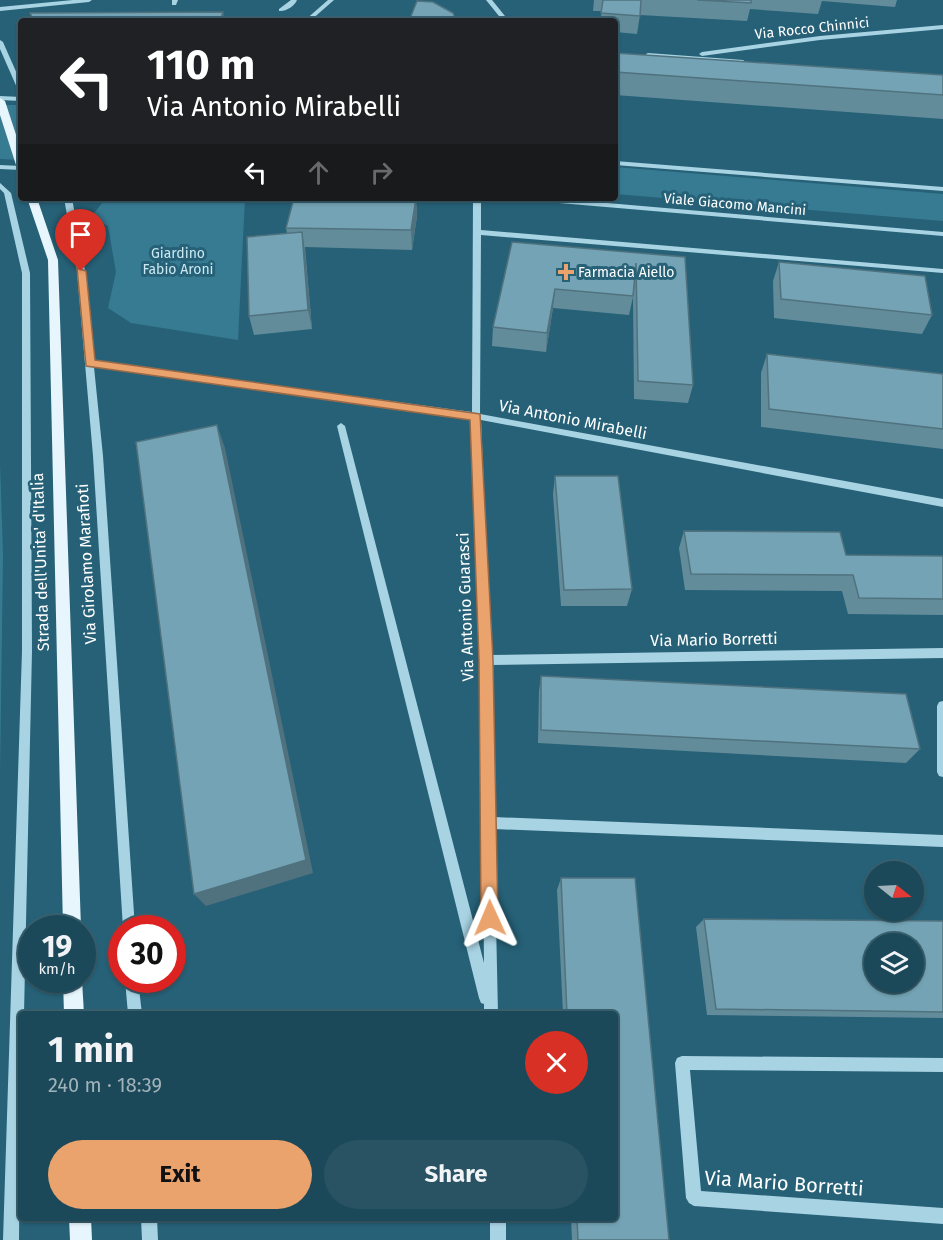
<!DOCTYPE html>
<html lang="en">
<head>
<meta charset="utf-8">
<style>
	body { margin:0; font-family:"Fira Sans",sans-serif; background:#295362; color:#f1f3f6; height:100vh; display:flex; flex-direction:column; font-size:22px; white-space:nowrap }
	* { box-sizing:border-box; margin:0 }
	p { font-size:20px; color:#a0b2ba }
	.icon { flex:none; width:33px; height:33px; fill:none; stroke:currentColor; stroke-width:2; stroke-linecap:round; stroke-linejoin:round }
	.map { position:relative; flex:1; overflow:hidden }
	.drawer { position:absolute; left:18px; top:1011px; width:600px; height:210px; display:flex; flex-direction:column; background:#1c4959; border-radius:6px; box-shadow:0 2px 4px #0004,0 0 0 2px #3a616f }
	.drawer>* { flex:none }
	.hud { position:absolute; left:18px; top:18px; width:600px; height:183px; border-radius:6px; box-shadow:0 2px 4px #0004,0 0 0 2px #3a616f; background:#202124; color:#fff; overflow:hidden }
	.needle { width:39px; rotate:108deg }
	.tools { position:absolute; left:864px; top:861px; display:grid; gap:12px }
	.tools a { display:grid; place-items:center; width:60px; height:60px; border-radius:50%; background:#1c4959; box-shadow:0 2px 4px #0004,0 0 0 2px #3a616f; font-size:30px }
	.speed { position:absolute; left:18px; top:915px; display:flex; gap:12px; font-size:30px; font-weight:700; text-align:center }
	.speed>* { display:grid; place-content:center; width:78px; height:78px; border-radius:50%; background:#1c4959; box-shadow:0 2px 4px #0004,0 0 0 2px #3a616f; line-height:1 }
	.speed small { font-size:15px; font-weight:400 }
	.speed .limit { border:9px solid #d22; background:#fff; color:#111 }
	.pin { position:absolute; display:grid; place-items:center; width:51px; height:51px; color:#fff; margin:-62px -26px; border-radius:50% 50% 50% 0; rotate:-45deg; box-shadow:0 0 6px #0007 }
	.pin .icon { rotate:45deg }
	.me { position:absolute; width:66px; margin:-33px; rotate:359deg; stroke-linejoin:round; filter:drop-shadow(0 0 4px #0008) }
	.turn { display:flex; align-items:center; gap:21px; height:126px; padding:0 30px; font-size:27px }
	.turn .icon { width:78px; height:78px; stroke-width:2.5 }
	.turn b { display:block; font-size:42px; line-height:51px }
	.lanes { display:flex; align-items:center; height:57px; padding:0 30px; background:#0003; justify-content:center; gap:30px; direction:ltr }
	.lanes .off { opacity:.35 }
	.round { display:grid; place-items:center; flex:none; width:63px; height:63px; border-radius:32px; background:#295362 }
	.summary { display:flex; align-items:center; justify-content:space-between; height:102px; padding:0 30px }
	h1 { font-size:36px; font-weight:700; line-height:45px }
	.button { display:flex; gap:12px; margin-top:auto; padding:12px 30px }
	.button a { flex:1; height:69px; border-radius:36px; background:#eba36e; color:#111; font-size:24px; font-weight:700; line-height:69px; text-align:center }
	.button a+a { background:#295362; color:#f1f3f6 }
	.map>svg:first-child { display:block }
	.green { fill:#377b93 }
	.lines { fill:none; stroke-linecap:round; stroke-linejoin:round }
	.minor { fill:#a8d3e3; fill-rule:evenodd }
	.major { fill:#e7f5fc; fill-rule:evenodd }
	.wall { fill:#638c9b }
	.shaded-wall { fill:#50727e }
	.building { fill:#73a3b4; stroke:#50727e; stroke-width:1.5; fill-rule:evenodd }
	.route { fill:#eba36e; stroke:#996a48; stroke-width:1.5 }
	.poi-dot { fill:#eba36e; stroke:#266177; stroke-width:2 }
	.labels { text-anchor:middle; stroke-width:6; stroke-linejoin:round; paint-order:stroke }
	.far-street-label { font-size:14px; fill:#fff; stroke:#266177 }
	.far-park-label { font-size:14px; fill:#cae8f2; stroke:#266177 }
	.far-poi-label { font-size:14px; fill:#fff; stroke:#266177; text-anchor:start }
	.street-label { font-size:16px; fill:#fff; stroke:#266177 }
	.near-street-label { font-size:20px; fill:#fff; stroke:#266177 }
</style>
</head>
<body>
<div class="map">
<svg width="943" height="1240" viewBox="0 0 943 1240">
	<rect width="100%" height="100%" fill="#266177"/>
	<g class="green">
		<polygon points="0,105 21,105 21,160 0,159"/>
		<polygon points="615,167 943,194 943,221 615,194"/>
		<polygon points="106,198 245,198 238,340 131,323 108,308 116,272 108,226 91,217"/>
		<polygon points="0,463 3,554 0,775"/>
	</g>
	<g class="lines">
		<g class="minor">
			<polygon points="73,0 92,0 89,2 0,11 0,7"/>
			<polygon points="172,0 178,0 176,5 172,5"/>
			<path d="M291 0H297C295 6 285 12 279 11V9Z"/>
			<polygon points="328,0 334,0 310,21 304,21"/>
			<polygon points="486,0 492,0 509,21 503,21"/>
			<polygon points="943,25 943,29 820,40 702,56 699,54 702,52 820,36"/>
			<polygon points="0,40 3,42 21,83 21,92 18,90 0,49"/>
			<polygon points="648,53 743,60 746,62 743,64 646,56 646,54"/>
			<polygon points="0,96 21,97 21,101 0,100"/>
			<polygon points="615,161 943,187 943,191 615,165"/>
			<polygon points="0,165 21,166 21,170 0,169"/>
			<polygon points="0,183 11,193 30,273 32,651 24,1014 21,1014 19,1240 3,1240 22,651 22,273 4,193 0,189"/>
			<polygon points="64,198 72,198 85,271 93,361 472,412 473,198 481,198 481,230 943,269 943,273 481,235 480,414 943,499 943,507 481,420 491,655 943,648 943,658 491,665 494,817 943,835 943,847 494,829 498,1014 484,1014 484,1004 481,1003 479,998 337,426 341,423 345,426 484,963 481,660 472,419 94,367 103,456 135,928 123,928 93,456 77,271"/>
			<polygon points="520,198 549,198 943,232 943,236 524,200"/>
			<polygon points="943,701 943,777 939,776 937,772 937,706 939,702"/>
			<polygon points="125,980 138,980 142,1014 128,1014"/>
			<polygon points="682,1056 943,1058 943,1072 690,1070 701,1191 943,1208 943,1224 694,1206 689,1203 686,1198 675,1063 677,1058"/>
			<polygon points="141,1218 157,1218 158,1240 142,1240"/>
			<rect x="490" y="1218" width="16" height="22"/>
		</g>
		<g class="major">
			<polygon points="0,98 5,101 21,150 21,168 16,165 0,115"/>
			<polygon points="27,198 37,198 58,260 81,928 63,928 48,260"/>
			<polygon points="63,980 82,980 84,1014 64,1014"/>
			<polygon points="69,1218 91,1218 92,1240 70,1240"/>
		</g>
	</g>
	<g class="wall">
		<polygon points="594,0 897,0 895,7 822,1 818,14 750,9 747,21 640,15 637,34 615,32 615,21 600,21 602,11 593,11"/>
		<polygon points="615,53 943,75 943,119 615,95"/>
		<polygon points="416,198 417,216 412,250 305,247 312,329 254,335 249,316 287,233 286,228"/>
		<polygon points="512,242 685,257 693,385 688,403 634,399 633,297 629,315 553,308 546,352 492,346 493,327"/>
		<polygon points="779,262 932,315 922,334 774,318 773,281"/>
		<polygon points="767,354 943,374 943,449 761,427 761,373"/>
		<polygon points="555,476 632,589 627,606 561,606 553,494"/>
		<polygon points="684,531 846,555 943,556 943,615 848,614 842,591 685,590 679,548"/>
		<polygon points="541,676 920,749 906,763 538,743 539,691"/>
		<polygon points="561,878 635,878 669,1240 572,1240 571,1218 615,1218 615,1014 563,1014 557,890"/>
		<polygon points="704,919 943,921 943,1018 707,1015 696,927"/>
	</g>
	<g class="shaded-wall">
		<polygon points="223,12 225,21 220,21"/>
		<polygon points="416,198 417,216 412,250 411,230"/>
		<polygon points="302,232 305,251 312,329 308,310"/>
		<polygon points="555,289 553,308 546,352 547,333"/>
		<polygon points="217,425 225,448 313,873 206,906 194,894"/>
	</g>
	<g class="building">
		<polygon points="603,0 641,0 640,16 601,13"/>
		<polygon points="697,0 751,0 751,3"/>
		<polygon points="417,1 433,2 453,13 456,20 409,21"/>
		<polygon points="223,12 220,21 34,21 30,13"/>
		<polygon points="615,53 943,75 943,95 615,72"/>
		<polygon points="294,198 416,198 411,230 286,228"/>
		<polygon points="302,232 308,310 249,316 247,237"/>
		<polygon points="512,242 685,257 693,385 638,381 636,263 633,296 555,289 547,333 493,327"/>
		<polygon points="779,262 925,276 932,315 781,299"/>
		<polygon points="767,354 943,374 943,429 769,409"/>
		<polygon points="217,425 306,860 194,894 136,442"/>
		<polygon points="555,476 618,476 632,589 564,590"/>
		<polygon points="684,531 840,532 846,555 943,556 943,599 859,598 853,575 691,574"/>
		<polygon points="541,676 906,694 920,749 541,730"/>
		<polygon points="561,878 635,878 669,1240 578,1240 577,1218 615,1218 615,1014 567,1014"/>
		<path d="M704 919 943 921V1012L716 1009ZM874 944H914V982H874Z"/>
	</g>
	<polygon class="route" points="77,268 86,271 95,360 480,414 493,660 498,918 496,924 490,927 484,924 481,918 479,660 470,420 86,366"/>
	<path class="poi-dot" d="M563 263h6v6h6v6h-6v6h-6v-6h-6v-6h6z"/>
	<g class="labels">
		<g class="far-street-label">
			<text transform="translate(812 28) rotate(-6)" y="5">Via Rocco Chinnici</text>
			<text transform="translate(735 204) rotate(5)" y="5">Viale Giacomo Mancini</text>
		</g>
		<g class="far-park-label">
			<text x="178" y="258">Giardino<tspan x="178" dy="16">Fabio Aroni</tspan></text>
		</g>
		<g class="far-poi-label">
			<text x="578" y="277">Farmacia Aiello</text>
		</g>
		<g class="street-label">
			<text transform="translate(573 419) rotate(11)" y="6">Via Antonio Mirabelli</text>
			<text transform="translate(40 562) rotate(-92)" y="6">Strada dell'Unita' d'Italia</text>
			<text transform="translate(86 564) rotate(-93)" y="6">Via Girolamo Marafioti</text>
			<text transform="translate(465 607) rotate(-92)" y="6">Via Antonio Guarasci</text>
			<text transform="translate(714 639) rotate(-1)" y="6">Via Mario Borretti</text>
		</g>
		<g class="near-street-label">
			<text transform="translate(784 1183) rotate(4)" y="7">Via Mario Borretti</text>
		</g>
	</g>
</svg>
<div class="tools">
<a><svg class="needle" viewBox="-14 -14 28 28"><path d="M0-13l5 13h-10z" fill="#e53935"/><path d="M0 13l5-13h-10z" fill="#a0b2ba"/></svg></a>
<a><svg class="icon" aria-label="layers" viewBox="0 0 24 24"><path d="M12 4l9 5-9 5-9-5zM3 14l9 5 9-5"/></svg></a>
</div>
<div class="speed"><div>19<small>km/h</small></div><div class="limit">30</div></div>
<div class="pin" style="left:81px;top:271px;background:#d93025"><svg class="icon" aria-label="arrive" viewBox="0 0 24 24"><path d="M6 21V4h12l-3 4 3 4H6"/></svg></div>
<svg class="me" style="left:490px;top:918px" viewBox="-20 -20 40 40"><path d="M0-17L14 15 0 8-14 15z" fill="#eba36e" stroke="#fff" stroke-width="4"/></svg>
<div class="hud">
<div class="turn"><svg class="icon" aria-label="left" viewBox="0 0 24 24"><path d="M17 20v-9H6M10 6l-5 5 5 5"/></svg><div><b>110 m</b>Via Antonio Mirabelli</div></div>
<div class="lanes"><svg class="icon" aria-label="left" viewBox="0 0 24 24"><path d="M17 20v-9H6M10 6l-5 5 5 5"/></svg><svg class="icon off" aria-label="ahead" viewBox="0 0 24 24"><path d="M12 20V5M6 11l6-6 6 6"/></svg><svg class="icon off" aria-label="right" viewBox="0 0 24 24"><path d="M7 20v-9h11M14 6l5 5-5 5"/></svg></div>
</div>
<section class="drawer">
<div class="summary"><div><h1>1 min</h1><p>240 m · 18:39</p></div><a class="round" style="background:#d93025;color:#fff"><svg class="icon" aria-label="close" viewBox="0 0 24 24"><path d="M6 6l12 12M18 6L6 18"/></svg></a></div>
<div class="button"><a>Exit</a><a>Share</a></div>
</section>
</div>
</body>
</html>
